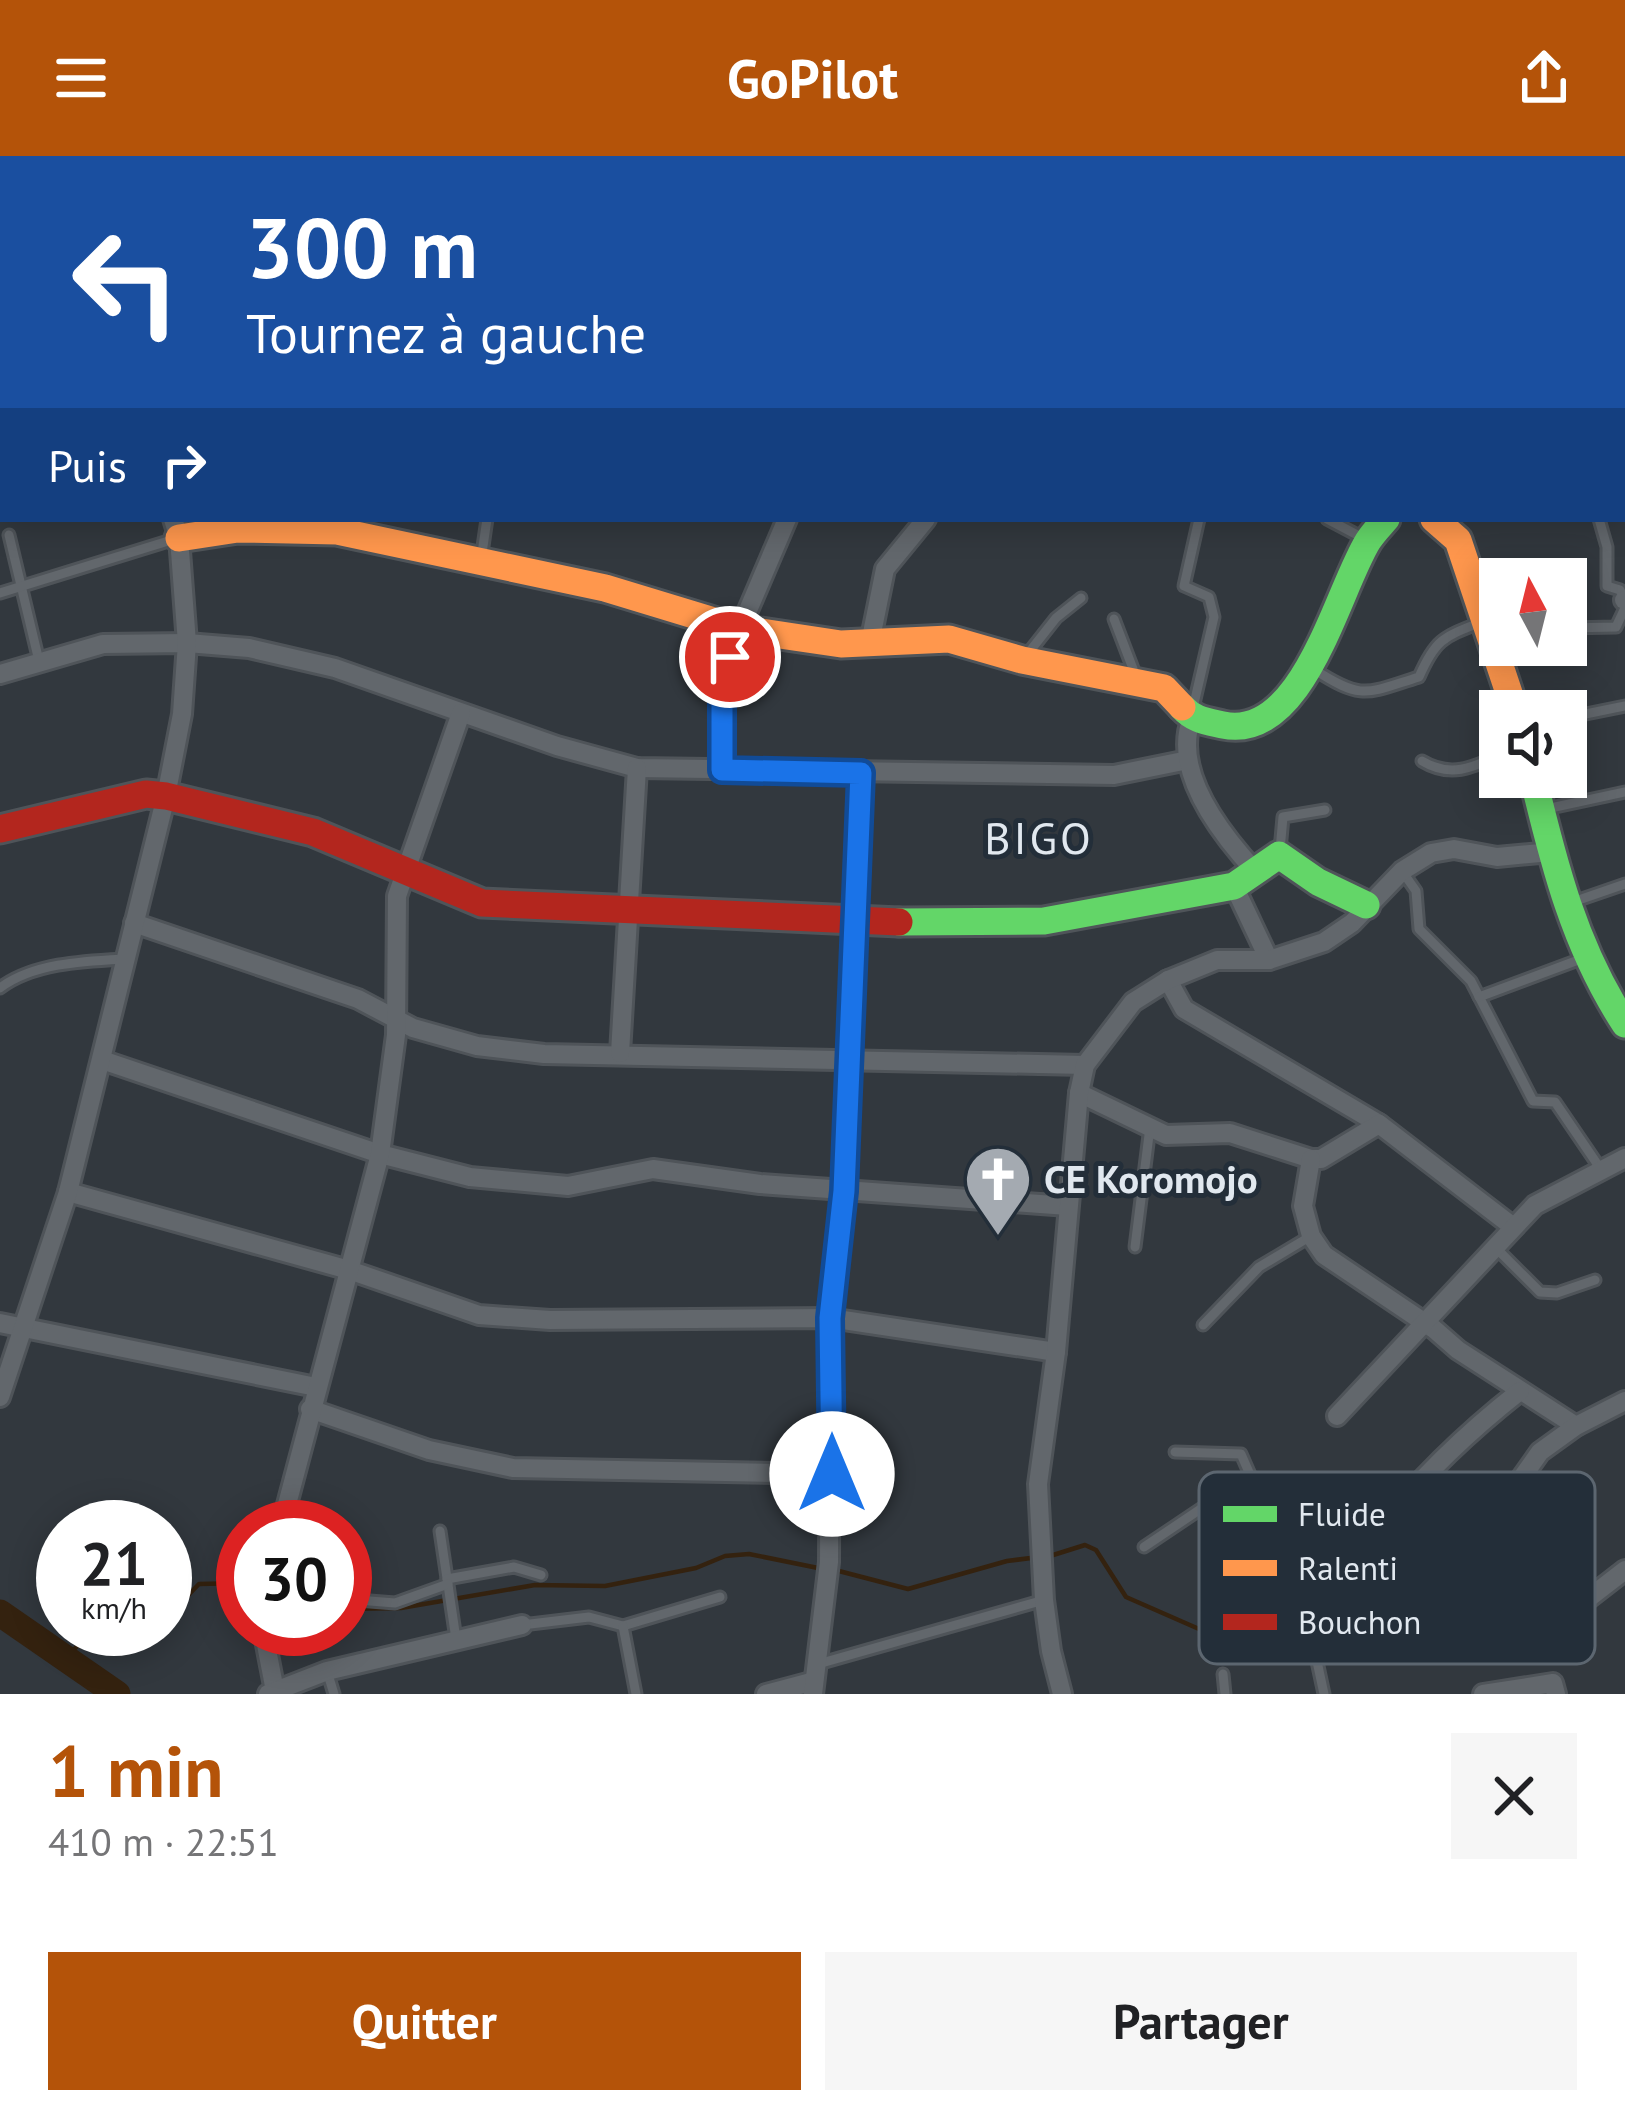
<!DOCTYPE html>
<html lang="fr">
<head>
<meta charset="utf-8">
<style>
	body { margin:0; font-family:"PT Sans",sans-serif; background:#f6f6f6; color:#202124; height:100vh; display:flex; flex-direction:column; font-size:45px; white-space:nowrap }
	* { box-sizing:border-box; margin:0 }
	p { font-size:39px; color:#757577 }
	.icon { flex:none; width:66px; height:66px; fill:none; stroke:currentColor; stroke-width:2; stroke-linecap:round; stroke-linejoin:round }
	.map { position:relative; height:1538px; overflow:hidden }
	.details { display:flex; flex-direction:column; background:#fff; flex:1 }
	.details>* { flex:none }
	.top-card { position:absolute; left:0px; top:0px; width:1626px; height:366px; box-shadow:0 6px 30px #0003; background:#1a4fa0; color:#fff; overflow:hidden }
	.needle { width:78px; rotate:353deg }
	.buttons { position:absolute; left:1479px; top:402px; display:grid; gap:24px }
	.buttons a { display:grid; place-items:center; width:108px; height:108px; border-radius:0px; background:#fff; box-shadow:0 6px 30px #0003; font-size:60px }
	.speed { position:absolute; left:36px; top:1344px; display:flex; gap:24px; font-size:60px; font-weight:700; text-align:center }
	.speed>* { display:grid; place-content:center; width:156px; height:156px; border-radius:50%; background:#fff; box-shadow:0 6px 30px #0003; line-height:1 }
	.speed small { font-size:30px; font-weight:400 }
	.speed .limit { border:18px solid #d22; background:#fff; color:#111 }
	.pin { position:absolute; display:grid; place-items:center; width:102px; height:102px; color:#fff; margin:-51px; border:6px solid #fff; border-radius:50%; box-shadow:0 3px 12px #0007 }
	.me { position:absolute; width:132px; margin:-66px; rotate:0deg; stroke-linejoin:round; filter:drop-shadow(0 0 9px #0008) }
	.turn { display:flex; align-items:center; gap:42px; height:252px; padding:0 48px; font-size:54px }
	.turn .icon { width:156px; height:156px; stroke-width:2.5 }
	.turn b { display:block; font-size:84px; line-height:102px }
	.then { display:flex; align-items:center; height:114px; padding:0 48px; background:#0003; gap:24px; font-size:45px }
	.round { display:grid; place-items:center; flex:none; width:126px; height:126px; border-radius:0px; background:#f6f6f6 }
	.head { display:flex; align-items:center; justify-content:space-between; height:204px; padding:0 48px }
	h1 { font-size:72px; font-weight:800; line-height:90px; color:#b45309 }
	.primary-button { display:flex; gap:24px; margin-top:auto; padding:24px 48px }
	.primary-button a { flex:1; height:138px; border-radius:0px; background:#b45309; color:#fff; font-size:48px; font-weight:800; line-height:138px; text-align:center }
	.primary-button a+a { background:#f6f6f6; color:#202124 }
	header { display:flex; justify-content:space-between; align-items:center; height:156px; padding:0 48px; background:#b45309; color:#fff; font-size:54px; font-weight:800 }
	.map>svg:first-child { display:block }
	.lines { fill:none; stroke-linecap:round; stroke-linejoin:round }
	.stream { stroke:#34220f; stroke-width:4.5 }
	.river { stroke:#34220f; stroke-width:27 }
	.lane-casing { stroke:#4f5459; stroke-width:15 }
	.street-casing { stroke:#4f5459; stroke-width:24 }
	.fast-casing { stroke:#4f5459; stroke-width:33 }
	.slow-casing { stroke:#4f5459; stroke-width:33 }
	.jam-casing { stroke:#4f5459; stroke-width:33 }
	.lane { stroke:#62676c; stroke-width:9 }
	.street { stroke:#62676c; stroke-width:18 }
	.fast { stroke:#63d668; stroke-width:27 }
	.slow { stroke:#ff974d; stroke-width:27 }
	.jam { stroke:#b3261e; stroke-width:27 }
	.route-casing { stroke:#114b97; stroke-width:30 }
	.route { stroke:#1a73e8; stroke-width:21 }
	.labels { text-anchor:middle; stroke-width:10; stroke-linejoin:round; paint-order:stroke }
	.poi-label { font-size:39px; font-weight:bold; fill:#e1e8ef; stroke:#232e39; text-anchor:start }
	.quarter-label { font-size:45px; letter-spacing:3px; fill:#e1e8ef; stroke:#232e39 }
	.key { fill:#232e39; stroke:#5c6670; stroke-width:3 }
	.key-label { font-size:33px; fill:#e1e8ef }
</style>
</head>
<body>
<header><svg class="icon" aria-label="menu" viewBox="0 0 24 24"><path d="M4 6h16M4 12h16M4 18h16"/></svg>GoPilot<svg class="icon" aria-label="share" viewBox="0 0 24 24"><path d="M12 15V3M7 8l5-5 5 5M5 13v7h14v-7"/></svg></header>
<div class="map">
<svg width="1625" height="1538" viewBox="0 0 1625 1538">
	<rect width="100%" height="100%" fill="#32383e"/>
	<g class="lines">
		<g class="stream">
			<polyline points="774,3 775,0"/>
			<polyline points="0,335 3,335"/>
			<path d="M1050 1400 1085 1389 1096 1394 1126 1441 1199 1473 1251 1463 1262 1455 1273 1432C1320 1413 1338 1419 1379 1443L1388 1469 1407 1480 1438 1476 1456 1463 1486 1462"/>
			<polyline points="835,1414 908,1433 1007,1405 1039,1401"/>
			<polyline points="345,1453 401,1452 535,1429 605,1430 696,1412 725,1400 749,1398 823,1413"/>
			<polyline points="165,1463 199,1428 243,1427"/>
			<polyline points="63,1504 93,1475 113,1473"/>
		</g>
		<polyline class="river" points="0,1457 117,1538"/>
		<defs>
			<g id="lane">
				<polyline points="399,0 400,3"/>
				<polyline points="1335,0 1335,3"/>
				<polyline points="194,3 195,0"/>
				<polyline points="575,3 577,0"/>
				<polyline points="1279,3 1288,0"/>
				<polyline points="1589,3 1598,0"/>
				<polyline points="1623,105 1625,104"/>
				<polyline points="1623,138 1625,139"/>
				<polyline points="0,259 3,259"/>
				<polyline points="1623,322 1625,322"/>
				<polyline points="1327,363 1363,382"/>
				<polyline points="1599,363 1607,391 1607,430 1620,434 1625,446"/>
				<polyline points="9,379 39,505"/>
				<polyline points="481,404 487,363"/>
				<polyline points="0,437 178,382"/>
				<polyline points="1114,463 1135,518"/>
				<polyline points="1566,472 1616,471 1625,452"/>
				<polyline points="1026,500 1056,462 1081,442"/>
				<path d="M1315 514C1363 545 1367 537 1419 521 1435 484 1443 481 1479 467"/>
				<polyline points="1193,552 1214,461 1209,441 1184,430 1199,363"/>
				<polyline points="1566,562 1625,550"/>
				<path d="M1422 605C1450 622 1472 612 1500 599"/>
				<polyline points="1546,653 1625,636"/>
				<polyline points="1280,694 1283,661 1325,654"/>
				<polyline points="1402,715 1416,735 1419,773 1471,825 1533,945 1555,946 1602,1015"/>
				<polyline points="1570,747 1625,728"/>
				<path d="M0 832C33 807 85 805 124 803"/>
				<polyline points="1479,841 1581,803"/>
				<polyline points="1494,1090 1540,1136 1557,1137 1595,1124"/>
				<polyline points="1135,1091 1150,971"/>
				<polyline points="1203,1169 1259,1111 1311,1080"/>
				<polyline points="1175,1296 1241,1298 1275,1376 1306,1414 1313,1444 1312,1482 1324,1538"/>
				<polyline points="440,1375 456,1483"/>
				<polyline points="1144,1391 1214,1344 1279,1388"/>
				<polyline points="1306,1414 1352,1410"/>
				<polyline points="447,1423 514,1411 541,1419"/>
				<polyline points="345,1443 395,1447 448,1428"/>
				<polyline points="522,1469 589,1461 623,1470 720,1441"/>
				<polyline points="623,1470 636,1538"/>
				<polyline points="818,1508 1044,1444"/>
				<polyline points="327,1515 334,1538"/>
				<polyline points="1223,1518 1225,1538"/>
			</g>
			<g id="street">
				<polyline points="520,0 524,3"/>
				<polyline points="982,0 985,3"/>
				<polyline points="1172,3 1183,0"/>
				<polyline points="1424,3 1425,0"/>
				<polyline points="0,80 3,79"/>
				<polyline points="0,199 3,208"/>
				<polyline points="1624,444 1625,444"/>
				<polyline points="870,487 885,413 926,363"/>
				<polyline points="0,518 103,488 187,487 249,492 335,512 557,590 637,612 1114,619 1188,604"/>
				<path d="M1192 562C1171 615 1221 678 1255 715"/>
				<polyline points="721,614 721,530 740,473 787,363"/>
				<polyline points="1234,730 1269,804"/>
				<polyline points="134,767 358,843 413,872 477,890 544,898 1085,909"/>
				<polyline points="1168,824 1184,853 1379,968"/>
				<polyline points="620,897 637,612"/>
				<polyline points="102,904 380,998 470,1021 568,1030 653,1013 760,1028 1068,1050"/>
				<polyline points="1079,937 1166,979 1230,977 1311,1003 1321,1003 1379,968 1512,1070"/>
				<polyline points="1311,1003 1303,1050 1311,1080 1324,1099 1434,1173 1458,1194 1576,1270"/>
				<polyline points="68,1036 349,1114 479,1159 550,1164 830,1162 1056,1196"/>
				<polyline points="0,1167 316,1231"/>
				<polyline points="0,1241 68,1036 166,640 182,558 187,487 179,382 173,363"/>
				<polyline points="310,1253 429,1294 513,1312 832,1318"/>
				<polyline points="1337,1260 1535,1049 1625,1002"/>
				<polyline points="281,1371 380,998 396,879 397,740 461,557"/>
				<polyline points="1484,1375 1540,1296 1576,1270 1625,1245"/>
				<path d="M1352 1410C1399 1342 1455 1286 1520 1235"/>
				<polyline points="1576,1452 1625,1414"/>
				<polyline points="263,1473 275,1535"/>
				<polyline points="268,1538 327,1515 522,1469"/>
				<polyline points="766,1538 811,1526"/>
				<polyline points="813,1538 829,1406 830,1162 844,1035 861,617"/>
				<polyline points="1062,1538 1051,1495 1044,1444 1038,1328 1056,1196 1079,937 1085,909 1133,846 1168,824 1217,804 1269,804 1324,786 1352,767 1402,715 1431,697 1454,693 1497,701 1551,696"/>
				<polyline points="1483,1538 1553,1527 1556,1538"/>
			</g>
			<g id="fast">
				<path d="M1182 551C1194 564 1205 565 1223 569 1303 586 1337 435 1368 385 1373 377 1380 370 1386 363"/>
				<path d="M1533 621C1554 709 1575 792 1625 868"/>
				<polyline points="899,766 1044,765 1234,730 1279,699 1318,726 1366,749"/>
			</g>
			<g id="slow">
				<polyline points="1211,0 1213,3"/>
				<polyline points="1434,363 1458,384 1515,555"/>
				<polyline points="179,382 238,373 337,375 605,432 740,473 841,488 949,483 1022,504 1164,532 1182,551"/>
			</g>
			<polyline id="jam" points="0,673 146,638 166,640 313,676 482,747 899,766"/>
		</defs>
		<use href="#lane" class="lane-casing"/>
		<use href="#street" class="street-casing"/>
		<use href="#fast" class="fast-casing"/>
		<use href="#slow" class="slow-casing"/>
		<use href="#jam" class="jam-casing"/>
		<use href="#lane" class="lane"/>
		<use href="#street" class="street"/>
		<use href="#fast" class="fast"/>
		<use href="#slow" class="slow"/>
		<use href="#jam" class="jam"/>
	</g>
	<g class="lines">
		<defs>
			<polyline id="route" points="730,501 722,530 722,614 861,617 844,1035 830,1162 832,1318"/>
		</defs>
		<use href="#route" class="route-casing"/>
		<use href="#route" class="route"/>
	</g>
	<defs>
		<symbol id="church-pin" viewBox="-11 -11 22 30"><path d="M0 17L-7.5 6A9.5 9.5 0 1 1 7.5 6Z" fill="#a4aab1" stroke="#232e39"/><path d="M-1.2-6h2.4v3.5h3.3v2.4h-3.3V6h-2.4V-.1h-3.3v-2.4h3.3Z" fill="#fff"/></symbol>
	</defs>
	<g fill-rule="evenodd">
		<use href="#church-pin" x="960" y="985" width="76" height="104"/>
	</g>
	<g class="labels">
		<g class="poi-label">
			<text x="1044" y="1037">CE Koromojo</text>
		</g>
		<g class="quarter-label">
			<text x="1039" y="698">BIGO</text>
		</g>
	</g>
	<rect x="1199" y="1316" width="396" height="192" rx="18" class="key"/>
	<rect x="1223" y="1350" width="54" height="16" fill="#63d668"/>
	<rect x="1223" y="1404" width="54" height="16" fill="#ff974d"/>
	<rect x="1223" y="1458" width="54" height="16" fill="#b3261e"/>
	<g class="key-label">
		<text x="1298" y="1370">Fluide</text>
		<text x="1298" y="1424">Ralenti</text>
		<text x="1298" y="1478">Bouchon</text>
	</g>
</svg>
<div class="buttons">
<a><svg class="needle" viewBox="-14 -14 28 28"><path d="M0-13l5 13h-10z" fill="#e53935"/><path d="M0 13l5-13h-10z" fill="#757577"/></svg></a>
<a><svg class="icon" aria-label="sound" viewBox="0 0 24 24"><path d="M4 9h4l5-4v14l-5-4H4zM17 9q2 3 0 6"/></svg></a>
</div>
<div class="speed"><div>21<small>km/h</small></div><div class="limit">30</div></div>
<div class="pin" style="left:730px;top:501px;background:#d93025"><svg class="icon" aria-label="arrive" viewBox="0 0 24 24"><path d="M6 21V4h12l-3 4 3 4H6"/></svg></div>
<svg class="me" style="left:832px;top:1318px" viewBox="-20 -20 40 40"><circle r="19" fill="#fff"/><path d="M0-13L10 11 0 6-10 11z" fill="#1a73e8"/></svg>
<div class="top-card">
<div class="turn"><svg class="icon" aria-label="left" viewBox="0 0 24 24"><path d="M17 20v-9H6M10 6l-5 5 5 5"/></svg><div><b>300 m</b>Tournez à gauche</div></div>
<div class="then">Puis<svg class="icon" aria-label="right" viewBox="0 0 24 24"><path d="M7 20v-9h11M14 6l5 5-5 5"/></svg></div>
</div>
</div>
<section class="details">
<div class="head"><div><h1>1 min</h1><p>410 m · 22:51</p></div><a class="round"><svg class="icon" aria-label="close" viewBox="0 0 24 24"><path d="M6 6l12 12M18 6L6 18"/></svg></a></div>
<div class="primary-button"><a>Quitter</a><a>Partager</a></div>
</section>
</body>
</html>
